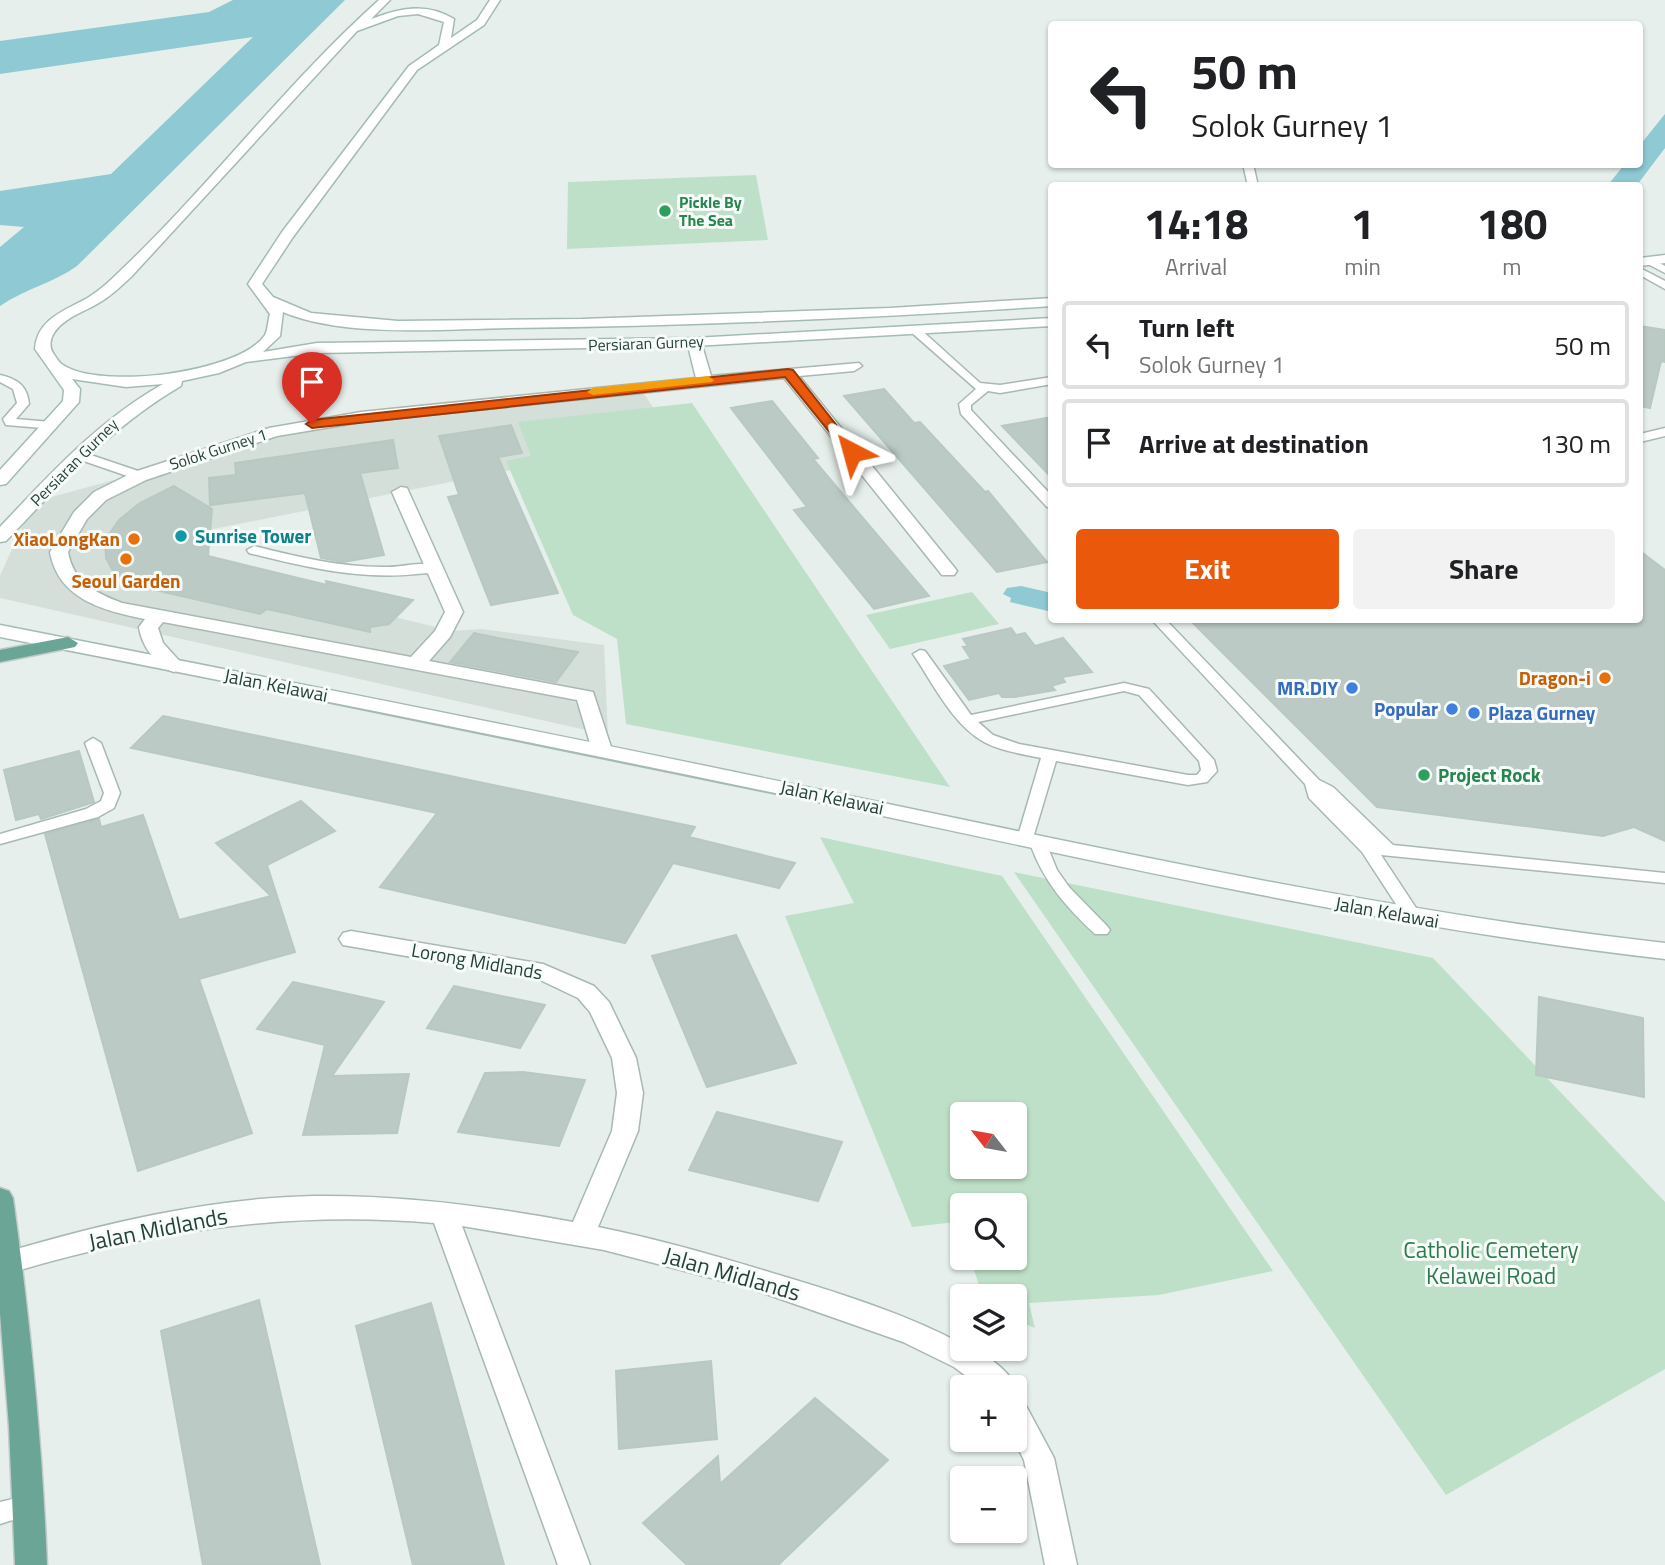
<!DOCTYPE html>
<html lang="en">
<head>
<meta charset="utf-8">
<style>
	body { margin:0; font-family:"Titillium Web",sans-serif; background:#f2f2f2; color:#202124; height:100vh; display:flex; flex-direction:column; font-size:26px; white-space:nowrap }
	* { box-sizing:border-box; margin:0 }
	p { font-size:23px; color:#757577 }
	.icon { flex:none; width:38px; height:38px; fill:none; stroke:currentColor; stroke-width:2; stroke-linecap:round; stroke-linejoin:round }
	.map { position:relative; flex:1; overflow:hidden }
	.drawer { position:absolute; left:1048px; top:182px; width:595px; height:441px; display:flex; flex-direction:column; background:#fff; border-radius:7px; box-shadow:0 2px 5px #0004 }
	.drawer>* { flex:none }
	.banner { position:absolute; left:1048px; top:21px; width:595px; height:147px; border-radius:7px; box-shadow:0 2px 5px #0004; background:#fff; color:#202124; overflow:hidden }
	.needle { width:46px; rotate:301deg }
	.tools { position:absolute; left:950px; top:1102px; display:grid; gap:14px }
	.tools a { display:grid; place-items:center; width:77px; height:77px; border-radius:7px; background:#fff; box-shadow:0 2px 5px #0004; font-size:35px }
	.pin { position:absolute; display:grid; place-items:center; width:60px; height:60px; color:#fff; margin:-72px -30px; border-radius:50% 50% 50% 0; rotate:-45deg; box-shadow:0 0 7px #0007 }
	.pin .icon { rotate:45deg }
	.me { position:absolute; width:77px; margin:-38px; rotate:321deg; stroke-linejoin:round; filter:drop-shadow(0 0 5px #0008) }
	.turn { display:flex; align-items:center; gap:24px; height:147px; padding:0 28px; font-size:32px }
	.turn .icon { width:91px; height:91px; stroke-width:2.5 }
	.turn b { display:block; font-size:49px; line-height:60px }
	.eta { display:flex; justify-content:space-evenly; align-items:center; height:119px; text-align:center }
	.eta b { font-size:42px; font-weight:700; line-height:49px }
	.primary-button { display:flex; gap:14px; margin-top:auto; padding:14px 28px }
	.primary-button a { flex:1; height:80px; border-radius:7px; background:#ea580c; color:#fff; font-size:28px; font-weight:700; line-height:80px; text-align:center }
	.primary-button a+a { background:#f2f2f2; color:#202124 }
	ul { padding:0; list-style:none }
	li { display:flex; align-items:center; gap:21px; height:88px; margin:0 14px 10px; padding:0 14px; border:4px solid #e0e0e0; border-radius:7px }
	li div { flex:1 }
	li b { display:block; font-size:26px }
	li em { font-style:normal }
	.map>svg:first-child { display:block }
	.built { fill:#d4dfda }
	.green { fill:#bfe0c8; fill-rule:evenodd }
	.water { fill:#8ec9d4 }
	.building { fill:#bbcac4; stroke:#b8c9c2; stroke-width:2 }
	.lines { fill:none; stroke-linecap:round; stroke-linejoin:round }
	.lane-casing { stroke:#a8b8b2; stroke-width:3 }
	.street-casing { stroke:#a8b8b2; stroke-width:3 }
	.secondary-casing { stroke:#a4bbb3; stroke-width:3 }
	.primary-casing { stroke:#c2cac8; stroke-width:3 }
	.lane { fill:#fff; fill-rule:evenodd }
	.street { fill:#fff; fill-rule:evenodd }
	.secondary { fill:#fff; fill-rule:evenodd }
	.primary { fill:#6aa596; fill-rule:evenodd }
	.route { fill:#ea580c; stroke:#983908; stroke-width:2 }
	.slow { fill:#f59e0b }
	.leisure-dot { fill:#2e9e5b; stroke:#f7fbf9; stroke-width:2.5 }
	.culture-dot { fill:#0f9aa8; stroke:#f7fbf9; stroke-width:2.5 }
	.food-dot { fill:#e8710a; stroke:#f7fbf9; stroke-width:2.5 }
	.shop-dot { fill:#3f7fe0; stroke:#f7fbf9; stroke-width:2.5 }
	.labels { text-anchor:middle; stroke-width:6; stroke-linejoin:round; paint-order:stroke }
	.far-leisure-label { font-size:16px; font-weight:bold; fill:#27864d; stroke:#f7fbf9; text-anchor:start }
	.far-street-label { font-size:16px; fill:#24423a; stroke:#f7fbf9 }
	.culture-label { font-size:19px; font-weight:bold; fill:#0d838f; stroke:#f7fbf9; text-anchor:start }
	.food-label { font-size:19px; font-weight:bold; fill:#c56008; stroke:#f7fbf9; text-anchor:end }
	.street-label { font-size:19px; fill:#24423a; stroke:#f7fbf9 }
	.shop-label { font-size:19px; font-weight:bold; fill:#366cbe; stroke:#f7fbf9; text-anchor:end }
	.leisure-label { font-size:19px; font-weight:bold; fill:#27864d; stroke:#f7fbf9; text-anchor:start }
	.near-street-label { font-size:23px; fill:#24423a; stroke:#f7fbf9 }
	.near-park-label { font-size:23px; fill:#2d7a4b; stroke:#f7fbf9 }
</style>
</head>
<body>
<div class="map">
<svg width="1665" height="1565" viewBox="0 0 1665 1565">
	<rect width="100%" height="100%" fill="#e6efeb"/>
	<polygon class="built" points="639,386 673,438 208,530 186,566 452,631 482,629 604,645 608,735 0,598 0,576 33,502 290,432"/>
	<g class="green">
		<polygon points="756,175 768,240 567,249 568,182"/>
		<polygon points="692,403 950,787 626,724 617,639 573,615 506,461 531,456 518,422"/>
		<polygon points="972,592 999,624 890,649 866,615"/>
		<path d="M820 837 1002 876 1273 1271 1159 1295 1029 1303 1035 1328 1015 1320V1297H983L970 1258H1015V1206H962V1238L956 1222 912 1227 785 916 854 903ZM962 1115H1015V1167H962Z"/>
		<polygon points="1014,872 1433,958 1665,1202 1665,1369 1446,1495"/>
	</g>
	<g class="water">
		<path d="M233 0H345L77 266C53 283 25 289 0 306V247L24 227 0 225V191L111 174 253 37 0 74V41L209 12Z"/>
		<polygon points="1665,114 1665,148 1637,185 1608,185 1624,165 1640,164 1640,145"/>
		<polygon points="1021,586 1052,593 1052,612 1010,602 1011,598 1003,594 1007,588"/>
	</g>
	<g class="building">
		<polygon points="1640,326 1665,330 1665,362 1661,361 1650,408 1640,406"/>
		<polygon points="884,389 914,423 920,422 985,492 988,491 1047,562 997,572 844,396"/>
		<polygon points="772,401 818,458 813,459 929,596 874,609 794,510 807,507 731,408"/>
		<polygon points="1052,417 1052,478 1002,426"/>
		<polygon points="511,425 522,453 498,457 558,593 491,605 448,497 459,495 439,436"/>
		<polygon points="393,440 398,468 360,473 384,555 343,562 321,558 305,493 210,505 209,478 236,475 235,463"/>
		<polygon points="174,486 212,509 208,556 327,585 326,581 413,600 389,624 370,627 370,632 267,609 260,614 168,593 145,587 114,573 106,558 105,540 119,520 140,503"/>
		<polygon points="1640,551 1665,570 1665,841 1634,827 1603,836 1377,807 1190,620 1640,620"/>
		<polygon points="1011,628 1016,635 1025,633 1035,646 1063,638 1092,672 1062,677 1065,682 1051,686 1055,690 1015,697 1002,697 999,693 969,700 944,666 971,659 963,647 968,646 963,639"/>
		<polygon points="474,633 503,639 578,652 556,682 450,662"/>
		<polygon points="163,716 695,827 689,837 795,863 779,888 673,863 625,943 380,887 437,813 131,748"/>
		<polygon points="79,751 94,802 41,819 39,814 16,820 4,770"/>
		<polygon points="301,801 335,831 267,865 295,952 199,979 252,1133 138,1171 45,834 99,819 101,827 143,815 179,920 271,896 216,843"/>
		<polygon points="736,935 796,1063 707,1087 652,956"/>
		<polygon points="293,982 384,1002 332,1076 409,1074 397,1133 303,1135 325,1045 257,1029"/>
		<polygon points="454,986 545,1005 520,1048 427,1028"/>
		<polygon points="1539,997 1643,1018 1644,1097 1536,1075"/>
		<polygon points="523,1072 585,1080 559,1146 458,1132 485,1073"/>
		<polygon points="717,1112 842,1142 818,1201 689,1170"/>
		<polygon points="259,1300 320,1565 203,1565 161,1331"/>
		<polygon points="431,1303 504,1565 413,1565 356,1326"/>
		<polygon points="711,1361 717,1439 619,1449 616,1371"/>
		<polygon points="815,1398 888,1460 778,1565 687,1565 643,1523 718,1456 720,1484"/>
	</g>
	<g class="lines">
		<defs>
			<g id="lane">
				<polygon points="1243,164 1253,164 1258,186 1248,186"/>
				<polygon points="1650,258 1665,266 1665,273 1646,263 1646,259"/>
				<polygon points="1640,268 1665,281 1665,289 1640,275"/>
				<polygon points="911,328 919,328 980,383 1000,385 1052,377 1052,384 1000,393 988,391 971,405 971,410 1052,496 1052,508 1047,507 961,414 959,404 976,389 911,332"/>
				<path d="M0 375C17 379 27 385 29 404L16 419 51 422 57 426 55 429 6 425 3 419 17 403 13 389 0 382Z"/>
				<polygon points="1665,428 1665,436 1640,442 1640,434"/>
				<polygon points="79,451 144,473 146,476 144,479 136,479 75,458 75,452"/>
				<path d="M254 546C298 557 343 568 389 567 403 567 431 559 442 568 435 574 425 573 416 574 360 580 304 567 249 553L247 550Z"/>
				<polygon points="1152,620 1166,620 1319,780 1333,787 1393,845 1665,873 1665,883 1381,855 1422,917 1419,921 1407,921 1362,852 1309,798 1305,784"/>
				<path d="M920 650 925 651 971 715 1124 683 1149 689 1214 760 1217 771 1207 782 1188 785 1056 761 1033 838H1044L1057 870 1069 887 1107 926 1110 930 1107 934H1095C1066 907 1043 881 1030 843H1019L1017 839 1041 758C1022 754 1001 751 984 742 952 724 933 683 913 654ZM1124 691 1139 695 1199 761 1201 770 1197 775H1188L1019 744 993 735 978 722Z"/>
				<polygon points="93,738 101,743 120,793 114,808 98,817 0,844 0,834 86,809 101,801 104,793 85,743"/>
				<polygon points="29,1495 37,1498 41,1505 37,1512 0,1524 0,1502"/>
			</g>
			<g id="street">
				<path d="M694 338 701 342 711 376 859 363 862 366 854 371 799 376 954 567 957 571 954 575H942L784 378 361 422 277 436 146 480 106 500 87 519 68 552C73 582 96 593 122 603L411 657 435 631 445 612 392 492 401 487 407 488 463 612 450 637 429 661 593 692 612 750 609 754H595L592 750 577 700 163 622 158 628 163 643 184 666 174 672C156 667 141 644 139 627L145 619C104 611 58 599 50 552L74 512 94 492 134 472 269 428 361 412 696 378 687 342Z"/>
				<path d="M351 931 543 964 594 986 609 1002 636 1058 643 1093 638 1131 598 1227C663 1240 726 1259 789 1278 848 1296 908 1315 962 1344V1349C983 1349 1008 1370 1017 1388L1015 1391V1388H982L954 1367 903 1342 746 1287 604 1250 462 1226 590 1565H558L434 1223C284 1210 144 1232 0 1276V1254C100 1224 209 1198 314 1196 402 1195 487 1206 573 1222L612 1131 617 1093 612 1058 590 1012 578 998 538 979 343 945 339 939 343 933Z"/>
				<polygon points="1015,1400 1025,1404 1054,1458 1077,1565 1045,1565 1024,1460 1014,1440"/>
			</g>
			<g id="secondary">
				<path d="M379 0H390L371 19C400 8 426 2 454 19L451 38 477 20 490 0H500L484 25 417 70 293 237 262 284 273 297 311 313 398 321 582 319 890 308 1052 298V306C871 318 691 326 510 328 443 329 345 338 283 312L280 336 263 352 317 343 694 338 1052 318V326L694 346 317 353 246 362 219 373 182 381 181 386C112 426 61 483 6 541L0 542V527C50 474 99 420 163 384L126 387 72 379 80 389 79 402 6 484 0 485V470L63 401 64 390 35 349C37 318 67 310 89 297 100 290 109 282 118 273 210 186 285 84 379 0ZM418 14 444 22 439 45 409 66 282 232 248 284 270 314C268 320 268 330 265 335 240 373 100 390 63 365 59 363 56 357 53 353 49 347 50 339 54 333 64 317 87 311 102 301 113 294 122 285 131 277L357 31 398 16Z"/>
				<polygon points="1665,255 1665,263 1640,266 1640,258"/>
				<path d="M0 625C279 680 557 734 835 793 1111 850 1385 912 1665 943V959C1382 927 1105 863 827 804 552 746 276 691 0 637Z"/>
			</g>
			<g id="primary">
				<polygon points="68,637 78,643 75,647 0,662 0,650"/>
				<path d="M0 1188 9 1191 13 1198C30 1320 42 1442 47 1565H15L9 1427 0 1313Z"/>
			</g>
		</defs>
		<use href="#lane" class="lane-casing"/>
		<use href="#street" class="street-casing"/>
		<use href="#secondary" class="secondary-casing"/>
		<use href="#primary" class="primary-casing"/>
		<use href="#lane" class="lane"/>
		<use href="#street" class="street"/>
		<use href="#secondary" class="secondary"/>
		<use href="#primary" class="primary"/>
	</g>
	<polygon class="route" points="788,369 793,370 856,450 856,455 848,455 785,377 312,428 306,424 312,420"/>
	<polygon class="slow" points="708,376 714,380 712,382 593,395 587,392 593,388"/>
	<g class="leisure-dot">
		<circle cx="665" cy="211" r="7"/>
		<circle cx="1424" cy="775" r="7"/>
	</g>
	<circle class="culture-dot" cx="181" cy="536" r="7"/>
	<g class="food-dot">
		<circle cx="134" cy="539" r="7"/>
		<circle cx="126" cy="559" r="7"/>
		<circle cx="1605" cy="678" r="7"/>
	</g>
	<g class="shop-dot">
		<circle cx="1352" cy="688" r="7"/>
		<circle cx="1452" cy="709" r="7"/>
		<circle cx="1474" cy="713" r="7"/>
	</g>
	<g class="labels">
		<g class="far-leisure-label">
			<text x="679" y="208">Pickle By<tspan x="679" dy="18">The Sea</tspan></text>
		</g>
		<g class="far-street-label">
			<text transform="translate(646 343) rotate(-2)" y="6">Persiaran Gurney</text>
			<text transform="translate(218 449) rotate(-18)" y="6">Solok Gurney 1</text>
			<text transform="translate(74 462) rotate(-45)" y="6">Persiaran Gurney</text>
		</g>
		<g class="culture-label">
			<text x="195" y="543">Sunrise Tower</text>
		</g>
		<g class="food-label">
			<text x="120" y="546">XiaoLongKan</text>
			<text x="126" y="588" text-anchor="middle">Seoul Garden</text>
			<text x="1591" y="685">Dragon-i</text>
		</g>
		<g class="street-label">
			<text transform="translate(276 685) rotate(11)" y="7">Jalan Kelawai</text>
			<text transform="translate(832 797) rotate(12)" y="7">Jalan Kelawai</text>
			<text transform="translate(1387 912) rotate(10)" y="7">Jalan Kelawai</text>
			<text transform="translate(477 961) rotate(10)" y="7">Lorong Midlands</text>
		</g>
		<g class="shop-label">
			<text x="1338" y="695">MR.DIY</text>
			<text x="1438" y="716">Popular</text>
			<text x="1488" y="720" text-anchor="start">Plaza Gurney</text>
		</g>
		<g class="leisure-label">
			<text x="1438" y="782">Project Rock</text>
		</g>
		<g class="near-street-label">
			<text transform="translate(158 1229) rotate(-11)" y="8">Jalan Midlands</text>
			<text transform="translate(732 1274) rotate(16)" y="8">Jalan Midlands</text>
		</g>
		<g class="near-park-label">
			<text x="1491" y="1258">Catholic Cemetery<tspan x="1491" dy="26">Kelawei Road</tspan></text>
		</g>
	</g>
</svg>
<div class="tools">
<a><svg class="needle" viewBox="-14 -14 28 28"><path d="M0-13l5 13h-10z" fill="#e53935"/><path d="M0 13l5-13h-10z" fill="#757577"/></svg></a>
<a><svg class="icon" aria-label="search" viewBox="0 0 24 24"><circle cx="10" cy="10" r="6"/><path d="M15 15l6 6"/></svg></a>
<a><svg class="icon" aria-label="layers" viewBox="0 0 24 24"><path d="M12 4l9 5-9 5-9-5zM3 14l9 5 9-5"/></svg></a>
<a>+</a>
<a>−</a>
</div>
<div class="pin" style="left:312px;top:424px;background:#d93025"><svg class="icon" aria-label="arrive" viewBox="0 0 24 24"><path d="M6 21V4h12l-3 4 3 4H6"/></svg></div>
<svg class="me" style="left:852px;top:452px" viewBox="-20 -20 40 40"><path d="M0-17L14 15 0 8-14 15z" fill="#ea580c" stroke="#fff" stroke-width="4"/></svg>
<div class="banner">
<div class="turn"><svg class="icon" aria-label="left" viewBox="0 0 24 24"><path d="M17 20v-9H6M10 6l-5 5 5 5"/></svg><div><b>50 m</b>Solok Gurney 1</div></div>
</div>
<section class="drawer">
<div class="eta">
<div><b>14:18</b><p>Arrival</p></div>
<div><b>1</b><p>min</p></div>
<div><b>180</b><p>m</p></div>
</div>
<ul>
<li><svg class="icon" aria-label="left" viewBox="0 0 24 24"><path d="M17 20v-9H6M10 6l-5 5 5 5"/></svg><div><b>Turn left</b><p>Solok Gurney 1</p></div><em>50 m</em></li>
<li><svg class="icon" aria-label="arrive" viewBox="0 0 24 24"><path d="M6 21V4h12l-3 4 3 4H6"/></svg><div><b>Arrive at destination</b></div><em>130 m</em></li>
</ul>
<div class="primary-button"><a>Exit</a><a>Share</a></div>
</section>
</div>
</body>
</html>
